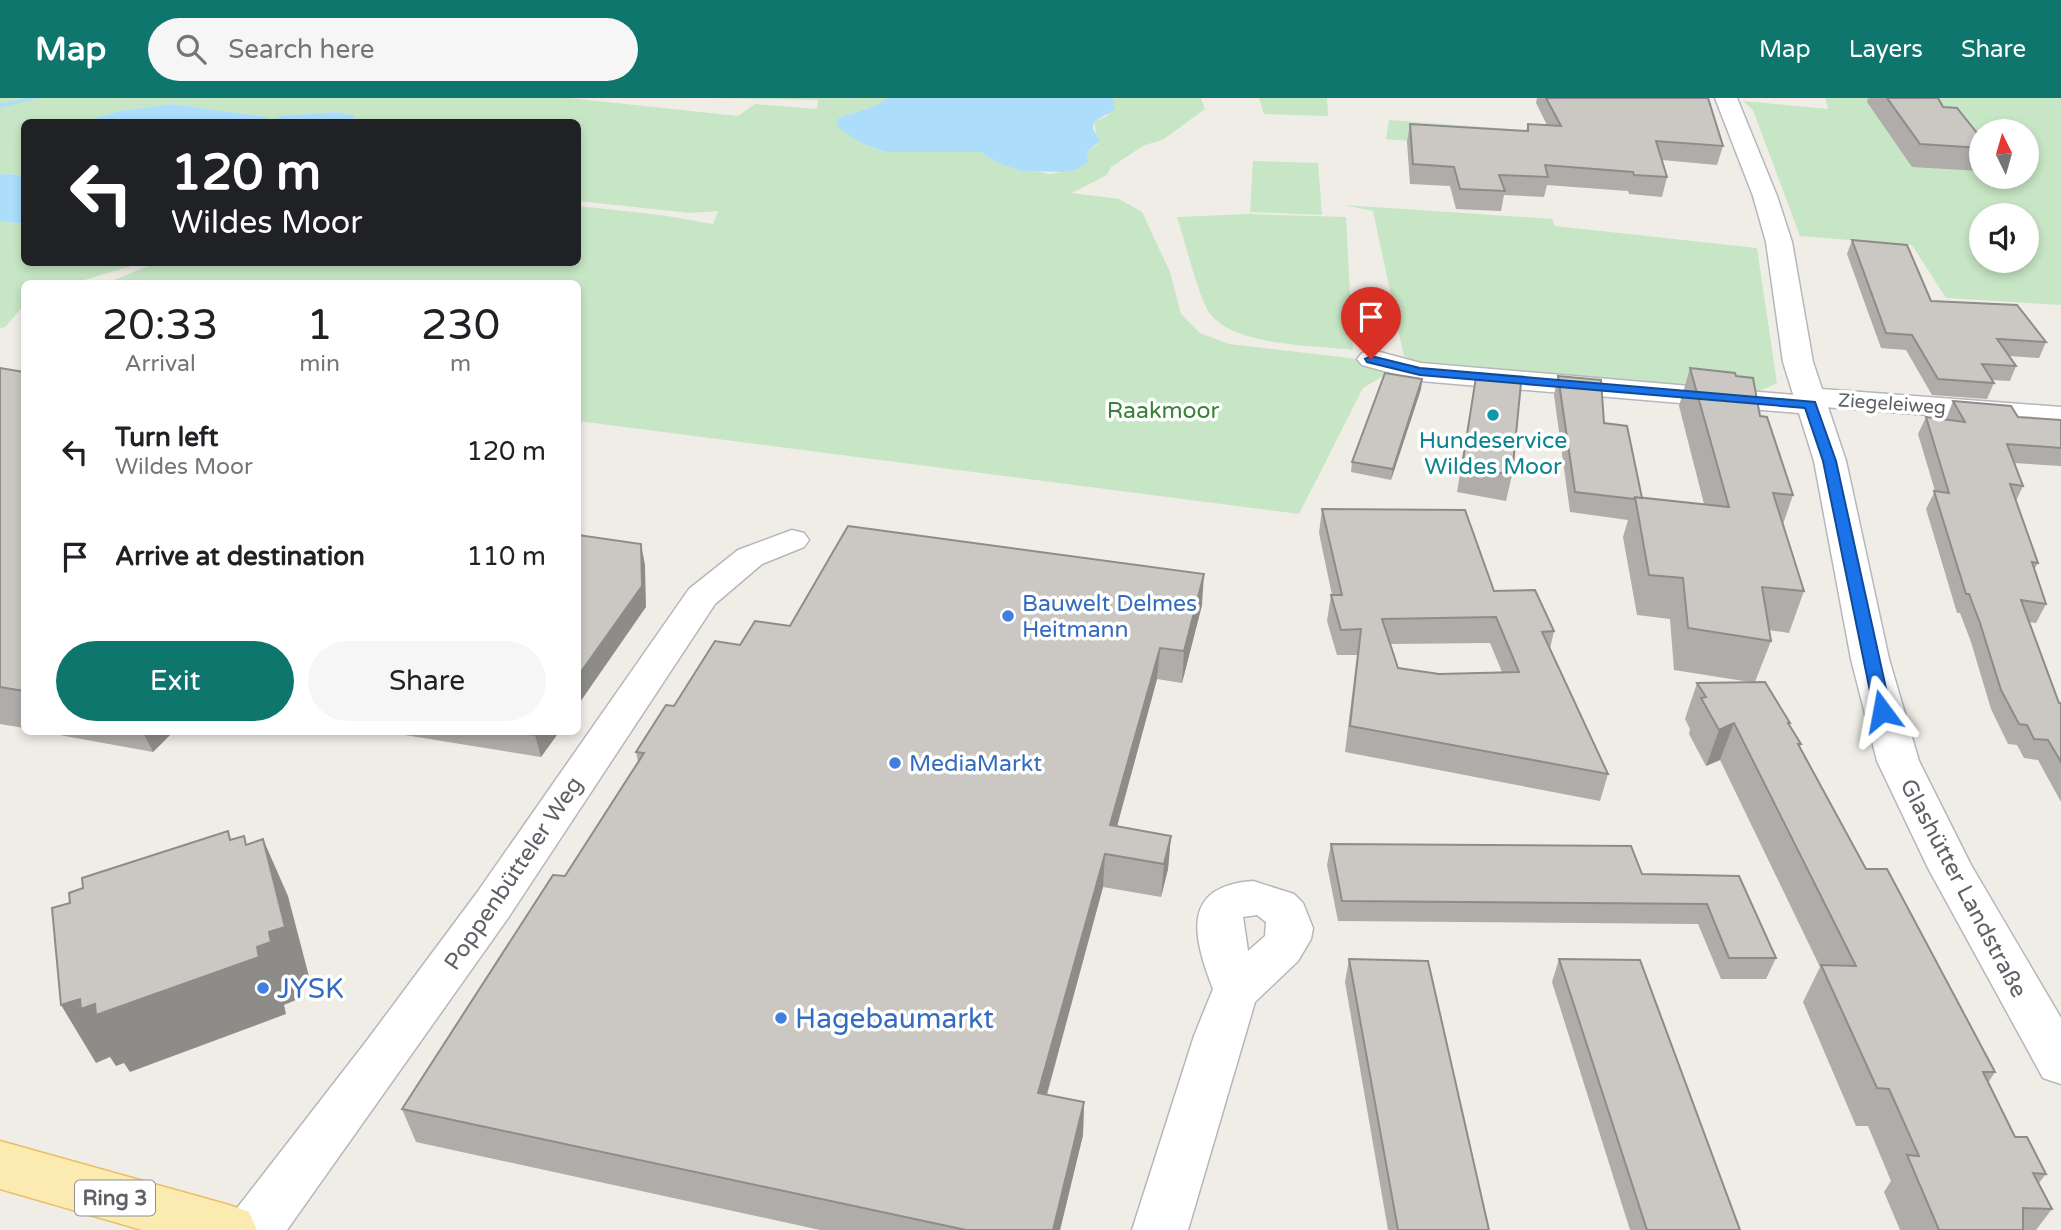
<!DOCTYPE html>
<html lang="en">
<head>
<meta charset="utf-8">
<style>
	body { margin:0; font-family:"Varela Round",sans-serif; background:#f6f6f6; color:#202124; height:100vh; display:flex; flex-direction:column; font-size:26px; white-space:nowrap }
	* { box-sizing:border-box; margin:0 }
	p { font-size:23px; color:#757577 }
	.icon { flex:none; width:38px; height:38px; fill:none; stroke:currentColor; stroke-width:2; stroke-linecap:round; stroke-linejoin:round }
	.map { position:relative; flex:1; overflow:hidden }
	.sheet { position:absolute; left:21px; top:182px; width:560px; height:455px; display:flex; flex-direction:column; background:#fff; border-radius:10px; box-shadow:0 4px 10px #0003 }
	.sheet>* { flex:none }
	.top-card { position:absolute; left:21px; top:21px; width:560px; height:147px; border-radius:10px; box-shadow:0 4px 10px #0003; background:#202124; color:#fff; overflow:hidden }
	.needle { width:46px; rotate:355deg }
	.fabs { position:absolute; left:1969px; top:21px; display:grid; gap:14px }
	.fabs a { display:grid; place-items:center; width:70px; height:70px; border-radius:50%; background:#fff; box-shadow:0 4px 10px #0003; font-size:35px }
	.pin { position:absolute; display:grid; place-items:center; width:60px; height:60px; color:#fff; margin:-72px -30px; border-radius:50% 50% 50% 0; rotate:-45deg; box-shadow:0 0 7px #0007 }
	.pin .icon { rotate:45deg }
	.me { position:absolute; width:77px; margin:-38px; rotate:347deg; stroke-linejoin:round; filter:drop-shadow(0 0 5px #0008) }
	.turn { display:flex; align-items:center; gap:24px; height:147px; padding:0 35px; font-size:32px }
	.turn .icon { width:91px; height:91px; stroke-width:2.5 }
	.turn b { display:block; font-size:49px; line-height:60px }
	.eta { display:flex; justify-content:space-evenly; align-items:center; height:119px; text-align:center }
	.eta b { font-size:42px; font-weight:600; line-height:49px }
	.primary-button { display:flex; gap:14px; margin-top:auto; padding:14px 35px }
	.primary-button a { flex:1; height:80px; border-radius:42px; background:#0f766e; color:#fff; font-size:28px; font-weight:600; line-height:80px; text-align:center }
	.primary-button a+a { background:#f6f6f6; color:#202124 }
	ul { padding:0; list-style:none }
	li { display:flex; align-items:center; gap:21px; height:105px; padding:0 35px }
	li div { flex:1 }
	li b { display:block; font-size:26px }
	li em { font-style:normal }
	header { display:flex; align-items:center; gap:42px; box-sizing:border-box; height:98px; padding:0 35px; background:#0f766e; color:#fff }
	header strong { font-size:33px }
	nav { display:flex; gap:38px; margin-inline-start:auto; font-size:24px }
	.search { width:490px; height:63px; background:#f6f6f6; display:flex; align-items:center; gap:18px; box-sizing:border-box; padding:0 24px; border-radius:38px; color:#757577; font-size:26px }
	.map>svg:first-child { display:block }
	.green { fill:#c7e6c5; fill-rule:evenodd }
	.water { fill:#acddfb }
	.lines { fill:none; stroke-linecap:round; stroke-linejoin:round }
	.stream { fill:#acddfb; fill-rule:evenodd }
	.minor-casing { stroke:#b4b7bb; stroke-width:3 }
	.tertiary-casing { stroke:#b4b7bb; stroke-width:3 }
	.primary-casing { stroke:#ebbe65; stroke-width:3 }
	.minor { fill:#fff; fill-rule:evenodd }
	.tertiary { fill:#fff; fill-rule:evenodd }
	.primary { fill:#fbebb1; fill-rule:evenodd }
	.wall { fill:#afaca9; fill-rule:evenodd }
	.shaded-wall { fill:#8e8c89 }
	.building { fill:#cbc8c4; stroke:#8e8c89; stroke-width:2; fill-rule:evenodd }
	.route { fill:#1a73e8; stroke:#114b97; stroke-width:2 }
	.culture-dot { fill:#0f9aa8; stroke:#fff; stroke-width:2.5 }
	.shop-dot { fill:#3f7fe0; stroke:#fff; stroke-width:2.5 }
	.labels { text-anchor:middle; stroke-width:7; stroke-linejoin:round; paint-order:stroke }
	.far-street-label { font-size:19px; fill:#5e6266; stroke:#fff }
	.shield { fill:#fff; stroke:#8e9194; stroke-width:2 }
	.shield-label { font-size:21px; font-weight:bold; fill:#5e6266 }
	.park-label { font-size:23px; fill:#3a8239; stroke:#fff }
	.culture-label { font-size:23px; fill:#0d838f; stroke:#fff }
	.shop-label { font-size:23px; fill:#366cbe; stroke:#fff; text-anchor:start }
	.street-label { font-size:23px; fill:#5e6266; stroke:#fff }
	.near-shop-label { font-size:28px; fill:#366cbe; stroke:#fff; text-anchor:start }
</style>
</head>
<body>
<header>
<strong>Map</strong>
<div class="search"><svg class="icon" aria-label="search" viewBox="0 0 24 24"><circle cx="10" cy="10" r="6"/><path d="M15 15l6 6"/></svg>Search here</div>
<nav><a>Map</a><a>Layers</a><a>Share</a></nav>
</header>
<div class="map">
<svg width="2061" height="1132" viewBox="0 0 2061 1132">
	<rect width="100%" height="100%" fill="#f0ede7"/>
	<g class="green">
		<polygon points="0,0 569,0 738,18 755,6 817,11 818,2 701,0 888,0 875,8 838,20 865,47 886,54 972,53 982,54 996,64 1049,76 1076,72 1087,54 1098,46 1094,24 1107,18 1112,0 1201,0 1205,11 1164,41 1143,48 1111,69 1107,77 1072,95 1119,101 1142,114 1170,174 1181,216 1200,235 1229,246 1376,263 1385,277 1363,290 1299,416 578,323 578,186 107,185 158,164 578,164 578,108 661,117 713,126 718,113 690,115 578,103 578,24 353,24 355,22 336,14 285,18 270,24 261,18 171,6 119,13 85,24 24,24 24,77 0,76"/>
		<polygon points="1259,0 1327,0 1328,18 1264,16"/>
		<path d="M1825 0H2061V207L1946 200 1912 147 1800 138 1753 12 1743 3 1828 11ZM1981 33H2026V79H1981ZM1981 117H2026V163H1981Z"/>
		<polygon points="1389,22 1510,31 1516,52 1386,41"/>
		<polygon points="1253,63 1318,65 1322,117 1250,114"/>
		<polygon points="1344,107 1552,121 1555,128 1757,150 1777,285 1758,294 1419,266 1404,258 1373,113"/>
		<path d="M1248 116 1346 119 1353 252C1314 247 1228 249 1207 211 1195 187 1186 146 1177 119Z"/>
		<polygon points="0,123 24,126 24,164 140,165 75,185 24,186 24,207 5,229 0,230"/>
	</g>
	<g class="water">
		<polygon points="888,0 1112,0 1115,11 1094,24 1093,31 1100,43 1087,54 1088,64 1076,72 1065,74 1022,73 996,64 981,54 886,54 865,47 837,29 838,20 875,8"/>
		<polygon points="171,6 261,18 268,20 270,24 281,18 336,14 355,18 353,24 85,24 119,13"/>
		<polygon points="0,76 24,77 24,126 0,123"/>
	</g>
	<g class="lines">
		<polygon class="stream" points="27,0 38,0 0,10 0,6"/>
		<defs>
			<g id="minor">
				<polygon points="1372,252 1421,265 1795,297 1797,293 1808,290 2061,309 2061,327 1824,309 1821,314 1810,316 1420,283 1362,267 1357,261 1362,255"/>
				<polygon points="792,432 804,435 809,442 804,449 762,466 715,506 508,820 287,1132 226,1132 234,1114 365,945 476,796 689,491 738,452"/>
				<path d="M1253 783 1294 796 1303 805 1313 830 1311 841 1298 863 1255 904 1188 1132H1132L1194 938 1213 891C1193 839 1180 788 1253 783ZM1257 817 1266 824 1265 838 1248 853 1243 819Z"/>
			</g>
			<polygon id="tertiary" points="1715,0 1737,0 1777,98 1792,144 1813,264 1846,363 1889,561 1919,663 1971,767 2061,920 2061,986 2043,980 1928,770 1877,663 1851,561 1814,363 1783,264 1766,144 1753,98"/>
			<polygon id="primary" points="0,1043 229,1107 249,1114 257,1132 142,1132 0,1091"/>
		</defs>
		<use href="#minor" class="minor-casing"/>
		<use href="#tertiary" class="tertiary-casing"/>
		<use href="#primary" class="primary-casing"/>
		<use href="#minor" class="minor"/>
		<use href="#tertiary" class="tertiary"/>
		<use href="#primary" class="primary"/>
	</g>
	<g class="wall">
		<polygon points="1537,0 1708,0 1723,48 1717,67 1662,62 1667,79 1662,99 1629,96 1628,93 1547,87 1544,99 1504,97 1501,113 1456,111 1450,88 1410,86 1407,44 1410,26 1526,33 1528,26 1547,27 1536,5"/>
		<polygon points="1868,0 1938,0 1943,9 1981,40 1980,73 1912,69 1867,4"/>
		<polygon points="1852,142 1931,203 2046,244 2039,260 2009,258 2016,268 2010,283 1992,282 1994,285 1987,301 1932,297 1906,252 1881,250 1847,156"/>
		<polygon points="0,270 24,274 24,630 0,626"/>
		<polygon points="1690,270 1736,278 1760,318 1793,397 1783,426 1804,493 1789,535 1769,532 1771,543 1755,584 1790,625 1789,627 1801,646 1800,649 1866,771 1995,974 1988,985 2015,1039 2046,1076 2039,1085 2052,1111 2036,1132 1900,1132 1884,1094 1891,1083 1868,1028 1856,1028 1803,904 1820,869 1720,662 1706,668 1689,636 1690,631 1685,621 1697,585 1750,584 1674,572 1670,521 1637,517 1623,439 1628,422 1570,414 1554,297 1558,278 1642,400 1704,406 1679,308"/>
		<polygon points="1476,279 1512,377 1506,403 1457,394"/>
		<polygon points="1422,281 1421,291 1391,382 1351,374 1352,364"/>
		<polygon points="1953,303 2018,319 2061,322 2061,368 2014,365 2023,388 2016,403 2038,465 2034,472 2046,506 2036,525 2029,524 2059,605 2061,605 2061,704 2038,662 2024,660 2017,647 2008,646 1991,611 1971,544 1960,515 1957,515 1926,411 1935,393 1918,336 1926,319 1946,321"/>
		<path d="M1322 411 1494 493 1554 533 1550 551 1608 676 1600 703 1345 654 1357 557H1337L1327 523 1331 497H1332L1319 435ZM1490 545 1502 574 1439 576 1398 570 1390 546Z"/>
		<polygon points="1202,507 1182,585 1157,581 1117,729 1171,738 1168,771 1161,799 1103,789 1047,997 1084,1004 1083,1037 1060,1132 820,1132 416,1044 402,1011 565,778 638,664 636,654 674,608 740,547 790,528"/>
		<polygon points="43,634 173,634 153,654"/>
		<polygon points="386,634 559,634 541,659"/>
		<polygon points="1331,746 1642,776 1739,778 1776,860 1766,881 1721,881 1698,826 1338,823 1327,767"/>
		<polygon points="1349,861 1489,1132 1388,1132 1345,884"/>
		<polygon points="1559,861 1740,1132 1630,1132 1552,884"/>
	</g>
	<g class="shaded-wall">
		<polygon points="1422,281 1421,291 1391,382 1393,371"/>
		<polygon points="641,446 645,467 646,509 578,607 578,578"/>
		<polygon points="1204,476 1202,507 1182,585 1184,553"/>
		<polygon points="1160,550 1157,581 1109,757 1110,727"/>
		<polygon points="1734,625 1720,662 1706,668 1719,632"/>
		<polygon points="143,634 173,634 153,654"/>
		<polygon points="538,634 559,634 541,659 535,637"/>
		<polygon points="1171,738 1168,771 1161,799 1164,766"/>
		<polygon points="263,741 288,798 311,886 295,892 298,901 284,907 286,916 130,974 124,965 116,968 110,959 96,965 61,907 80,901 257,849 269,834"/>
		<polygon points="1105,756 1103,789 1038,1028 1038,995"/>
		<polygon points="1084,1004 1083,1037 1060,1132 1053,1132"/>
	</g>
	<g class="building">
		<polygon points="1546,0 1708,0 1723,48 1656,43 1667,79 1634,77 1633,74 1545,67 1548,79 1499,77 1505,93 1460,91 1454,69 1413,66 1410,26 1528,33 1528,26 1561,28"/>
		<polygon points="1887,0 1938,0 1943,9 1957,10 1981,40 1981,50 1920,46"/>
		<polygon points="1852,142 1907,147 1931,203 2017,207 2046,244 1997,241 2016,268 1982,266 1994,285 1938,281 1912,237 1886,235"/>
		<polygon points="0,270 24,274 24,593 0,589"/>
		<polygon points="1690,270 1735,275 1736,278 1753,280 1760,318 1767,319 1793,397 1773,395 1804,493 1762,489 1771,543 1688,530 1683,480 1649,477 1635,399 1729,409"/>
		<polygon points="1385,275 1422,281 1393,371 1352,364"/>
		<polygon points="1558,278 1601,282 1604,325 1627,328 1642,400 1635,399 1634,401 1575,394"/>
		<polygon points="1476,279 1521,285 1512,377 1462,368"/>
		<polygon points="1953,303 2011,308 2018,319 2061,322 2061,350 2007,346 2023,388 2010,386 2038,465 2032,464 2046,506 2021,502 2059,605 2061,605 2061,664 2048,642 2034,641 2027,627 2019,626 2001,592 1980,525 1969,496 1966,496 1934,393 1949,395 1926,319 1965,324"/>
		<path d="M1322 411 1465 412 1494 493 1535 492 1554 533 1542 534 1608 676 1350 628 1361 531 1341 532 1331 497H1342ZM1496 519 1519 574 1439 576 1398 570 1382 521Z"/>
		<polygon points="848,428 1204,476 1184,553 1160,550 1110,727 1171,738 1164,766 1105,756 1038,995 1084,1004 1053,1132 966,1132 402,1011 553,777 565,778 644,655 636,654 666,607 674,608 715,543 740,547 755,523 790,528"/>
		<polygon points="578,437 641,446 642,488 578,578"/>
		<polygon points="1765,584 1790,625 1788,625 1801,646 1798,646 1866,771 1887,771 1995,974 1983,974 2015,1039 2027,1039 2046,1076 2033,1075 2052,1111 2023,1110 2023,1132 1939,1132 1907,1057 1919,1058 1889,991 1877,990 1821,867 1856,868 1734,625 1719,632 1701,600 1706,599 1697,585"/>
		<polygon points="513,634 538,634 535,637"/>
		<polygon points="228,733 230,742 244,738 246,747 263,741 285,829 269,834 271,844 257,849 259,859 96,917 95,906 81,911 80,901 61,907 52,810 70,805 69,795 83,790 82,780"/>
		<polygon points="1331,746 1631,748 1642,776 1739,778 1776,860 1729,860 1707,806 1342,803"/>
		<polygon points="1349,861 1428,863 1489,1132 1398,1132"/>
		<polygon points="1559,861 1640,862 1740,1132 1647,1132"/>
	</g>
	<polygon class="route" points="1371,258 1420,270 1815,304 1836,363 1891,613 1888,617 1882,619 1874,613 1823,363 1805,310 1420,277 1367,264 1365,261"/>
	<circle class="culture-dot" cx="1493" cy="317" r="7"/>
	<g class="shop-dot">
		<circle cx="1008" cy="518" r="7"/>
		<circle cx="895" cy="665" r="7"/>
		<circle cx="263" cy="890" r="7"/>
		<circle cx="781" cy="920" r="7"/>
	</g>
	<g class="labels">
		<g class="far-street-label">
			<text transform="translate(1892 305) rotate(4)" y="7">Ziegeleiweg</text>
		</g>
		<rect class="shield" x="75" y="1082.5" width="80" height="35" rx="5"/>
		<g class="shield-label">
			<text x="115" y="1107">Ring 3</text>
		</g>
		<g class="park-label">
			<text x="1163" y="320">Raakmoor</text>
		</g>
		<g class="culture-label">
			<text x="1493" y="350">Hundeservice<tspan x="1493" dy="26">Wildes Moor</tspan></text>
		</g>
		<g class="shop-label">
			<text x="1022" y="513">Bauwelt Delmes<tspan x="1022" dy="26">Heitmann</tspan></text>
			<text x="909" y="673">MediaMarkt</text>
		</g>
		<g class="street-label">
			<text transform="translate(513 775) rotate(-56)" y="8">Poppenbütteler Weg</text>
			<text transform="translate(1964 790) rotate(62)" y="8">Glashütter Landstraße</text>
		</g>
		<g class="near-shop-label">
			<text x="277" y="900">JYSK</text>
			<text x="795" y="930">Hagebaumarkt</text>
		</g>
	</g>
</svg>
<div class="fabs">
<a><svg class="needle" viewBox="-14 -14 28 28"><path d="M0-13l5 13h-10z" fill="#e53935"/><path d="M0 13l5-13h-10z" fill="#757577"/></svg></a>
<a><svg class="icon" aria-label="sound" viewBox="0 0 24 24"><path d="M4 9h4l5-4v14l-5-4H4zM17 9q2 3 0 6"/></svg></a>
</div>
<div class="pin" style="left:1371px;top:261px;background:#d93025"><svg class="icon" aria-label="arrive" viewBox="0 0 24 24"><path d="M6 21V4h12l-3 4 3 4H6"/></svg></div>
<svg class="me" style="left:1882px;top:613px" viewBox="-20 -20 40 40"><path d="M0-17L14 15 0 8-14 15z" fill="#1a73e8" stroke="#fff" stroke-width="4"/></svg>
<div class="top-card">
<div class="turn"><svg class="icon" aria-label="left" viewBox="0 0 24 24"><path d="M17 20v-9H6M10 6l-5 5 5 5"/></svg><div><b>120 m</b>Wildes Moor</div></div>
</div>
<section class="sheet">
<div class="eta">
<div><b>20:33</b><p>Arrival</p></div>
<div><b>1</b><p>min</p></div>
<div><b>230</b><p>m</p></div>
</div>
<ul>
<li><svg class="icon" aria-label="left" viewBox="0 0 24 24"><path d="M17 20v-9H6M10 6l-5 5 5 5"/></svg><div><b>Turn left</b><p>Wildes Moor</p></div><em>120 m</em></li>
<li><svg class="icon" aria-label="arrive" viewBox="0 0 24 24"><path d="M6 21V4h12l-3 4 3 4H6"/></svg><div><b>Arrive at destination</b></div><em>110 m</em></li>
</ul>
<div class="primary-button"><a>Exit</a><a>Share</a></div>
</section>
</div>
</body>
</html>
